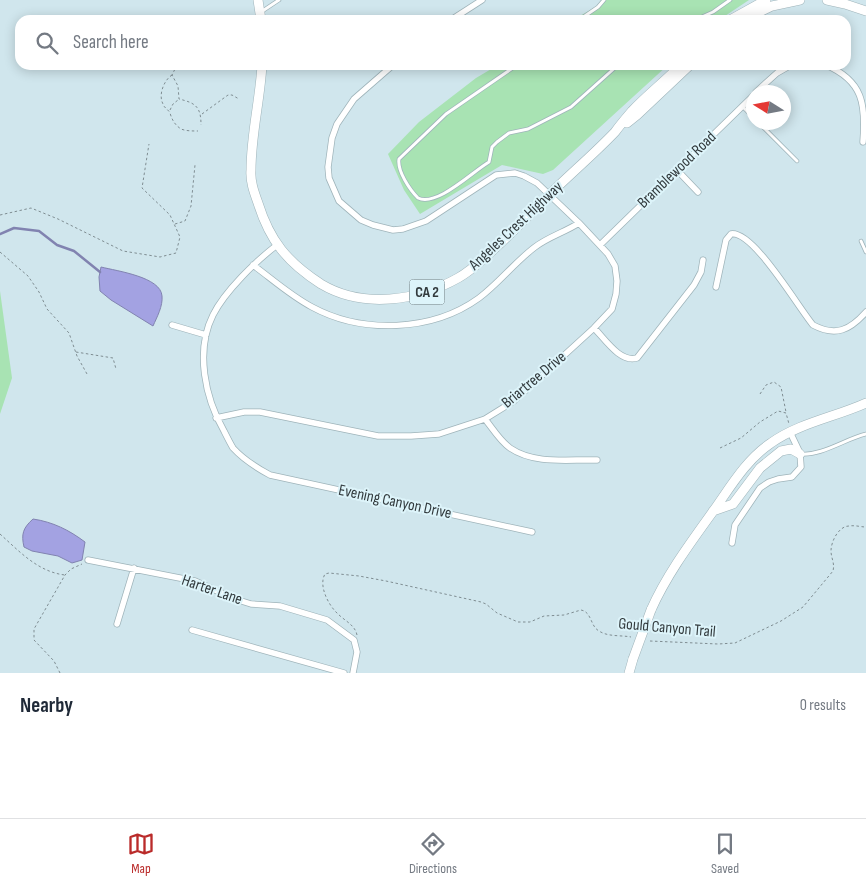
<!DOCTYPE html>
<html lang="en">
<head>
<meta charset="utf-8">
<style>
	body { margin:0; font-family:"Sofia Sans Condensed",sans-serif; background:#f6f6f7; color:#1f2937 }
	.compass { position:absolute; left:746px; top:85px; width:45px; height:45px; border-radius:50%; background:#fff; box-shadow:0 2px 12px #0003; rotate:281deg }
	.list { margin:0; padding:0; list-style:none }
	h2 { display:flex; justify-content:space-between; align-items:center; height:65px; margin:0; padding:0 20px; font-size:21px }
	h2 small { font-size:16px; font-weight:400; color:#747a83 }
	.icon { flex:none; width:28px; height:28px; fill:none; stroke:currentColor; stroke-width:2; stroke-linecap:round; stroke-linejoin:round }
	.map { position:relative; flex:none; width:866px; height:673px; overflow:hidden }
	.search { position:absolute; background:#fff; box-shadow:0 2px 12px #0003; left:15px; right:15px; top:15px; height:55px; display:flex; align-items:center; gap:12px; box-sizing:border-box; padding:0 18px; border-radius:15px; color:#747a83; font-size:19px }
	.sheet { height:145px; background:#fff }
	nav { display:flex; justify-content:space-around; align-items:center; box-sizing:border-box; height:70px; border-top:1px solid #e0e1e3; background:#fff; font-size:14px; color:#747a83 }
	nav a { display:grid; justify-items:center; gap:2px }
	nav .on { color:#ba2b2a }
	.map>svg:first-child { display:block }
</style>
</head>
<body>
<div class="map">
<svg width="866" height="673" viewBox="0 0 866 673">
	<rect width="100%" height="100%" fill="#d0e6ed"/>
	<path fill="#a8e3b3" d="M601,0H749L719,20H573L597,6Z
		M498,65H668L553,170L543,174L502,165L420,214L404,190L388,154L419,122L476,78Z
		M0,291L12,378L0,414Z"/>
	<path fill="#a3a2e2" stroke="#8183b0" d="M101,267C117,271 161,277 162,296C163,306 157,317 153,326L111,300L100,291L99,277Z
		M33,519C53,522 69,530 85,542L82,560L72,563L58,556L32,551L24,547C21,534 23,528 33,519Z"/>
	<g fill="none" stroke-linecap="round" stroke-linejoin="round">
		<path stroke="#8183b0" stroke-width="2.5" d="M0,234L14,228L39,231L57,245L74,251L100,272"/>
		<defs>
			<path id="lane" d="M261,12L279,0
				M579,20L598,7L604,0
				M695,20L713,12L730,0
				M517,65L446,114L399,159C397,171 410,190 418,198C437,207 472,172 489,162L492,147L497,142L509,133L528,129L571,107L618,65
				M742,106L754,118
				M758,122L797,161
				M861,241L866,252
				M800,454C822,456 845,439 866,434"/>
			<path id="street" d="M451,20L482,0
				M826,65C863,81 866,104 863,142
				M756,92L777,73L791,65
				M677,170L698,192
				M277,245C256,261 225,291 213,315C195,351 205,398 224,431C227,437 230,443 233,448C243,459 257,468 270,475L532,532
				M600,245L754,95
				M253,265C272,279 291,296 312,307C362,334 432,332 479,298C499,283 515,262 535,247C548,237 565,232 579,223
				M716,287L726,240L731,234C753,230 798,307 813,325C836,337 850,330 866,312
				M172,325L206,335
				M594,328C605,339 620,363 637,358L694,285L701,272L703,260
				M216,418L244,412H260L378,436H411L439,434L485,419L514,401L594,328L612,309L616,294L617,281L615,266L608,254L579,223L537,183L524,176L515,173L496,175L426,221L403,229L393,230L373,225L361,220L339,201L329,178L328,167L332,138L337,124L354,99L393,65
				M485,419C493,429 500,441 510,448C535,465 569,459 597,460
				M732,543L735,525L760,488L769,482L778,479L792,477L801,467L800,453L790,432
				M88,560L195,581L235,599L251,604L280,606L327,620L354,640L357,652L353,673
				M117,624L134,568
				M192,630L344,673"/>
			<path id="primary" d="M258,0L261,20
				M827,0L845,4L866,11
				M730,20L766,0
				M743,20L772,6L800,0
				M262,65C260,100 251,135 251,170C250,181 254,192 258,203C270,241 287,262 321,284C363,309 417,301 458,278C471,271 482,260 493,250C512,233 529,215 547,197C569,175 593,155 615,132C620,125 626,118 632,111C647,95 665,81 681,65
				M627,123L637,115L690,65
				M713,511L733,504L760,468L781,451L791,449L800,454
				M651,610C667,574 691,542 714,510C731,486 746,460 771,443C799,423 835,417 866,403
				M629,673L633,659"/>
		</defs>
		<use href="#lane" stroke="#9fb4ba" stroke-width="4.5"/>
		<use href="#street" stroke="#9fb4ba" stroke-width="7"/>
		<use href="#primary" stroke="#9fb4ba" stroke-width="10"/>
		<path stroke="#7f8d92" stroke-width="1" stroke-dasharray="2.5 2.5" stroke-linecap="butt" d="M177,65L172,75L178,86L179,99C196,103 201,107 201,125
			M172,75C164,80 158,95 163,104C164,108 168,109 170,113C172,120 175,125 181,129C186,131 192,131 198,131
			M170,110L173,104L178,100
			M202,114L228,95H232L239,99
			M0,215L31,208L58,219L123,251L160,257L176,253L180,237L170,215L142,188L149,144
			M175,224L185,221L191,206L195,165
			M0,252L28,276L39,292L47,309L69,333L77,356L87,374
			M76,352L113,358L116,369
			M760,394L766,385L774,382L781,387L786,412
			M720,448L741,438L760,422L778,411L786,413L789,424
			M0,534C19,551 38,572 65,575
			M357,635C355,625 345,621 338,614C329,606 318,586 325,574L329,573L359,576L386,581L481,602L486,604L497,613L518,622H530L544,616L564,615L581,610C592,612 590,626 599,631C608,637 621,635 631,637
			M650,641L718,644L735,643L781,621L803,607L833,571C835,563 831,558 831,551C831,541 839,526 849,526C855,525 861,527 866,527
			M60,673L54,661L34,640V629L65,575L71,569L82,564"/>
		<use href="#lane" stroke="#fff" stroke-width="3"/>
		<use href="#street" stroke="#fff" stroke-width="5.5"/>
		<use href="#primary" stroke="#fff" stroke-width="9"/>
		<defs>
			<path id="primary-bridge" d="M633,659L651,610"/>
		</defs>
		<use href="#primary-bridge" stroke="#9fb4ba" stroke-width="10" stroke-linecap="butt"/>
		<use href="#primary-bridge" stroke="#fff" stroke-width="9"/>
	</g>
	<g text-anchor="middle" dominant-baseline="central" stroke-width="4" stroke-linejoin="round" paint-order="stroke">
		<rect fill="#ddf4fa" stroke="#657276" stroke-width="1" x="409.5" y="279.5" width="35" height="25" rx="4"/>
		<g font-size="15" font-weight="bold" fill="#323a3d">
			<text x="427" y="292">CA 2</text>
		</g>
		<g font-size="16" fill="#323a3d" stroke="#ddf4fa">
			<text transform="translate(677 170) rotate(-44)">Bramblewood Road</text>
			<text transform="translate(516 226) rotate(-43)">Angeles Crest Highway</text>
			<text transform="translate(534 380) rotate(-40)">Briartree Drive</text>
			<text transform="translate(395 502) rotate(12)">Evening Canyon Drive</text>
			<text transform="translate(212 590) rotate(19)">Harter Lane</text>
			<text transform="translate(667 628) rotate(5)">Gould Canyon Trail</text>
		</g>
	</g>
</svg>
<svg class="compass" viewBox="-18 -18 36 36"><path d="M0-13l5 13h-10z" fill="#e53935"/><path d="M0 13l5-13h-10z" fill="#747a83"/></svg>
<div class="search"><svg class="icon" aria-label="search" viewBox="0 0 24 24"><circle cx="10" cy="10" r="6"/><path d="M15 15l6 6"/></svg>Search here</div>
</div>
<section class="sheet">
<h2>Nearby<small>0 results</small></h2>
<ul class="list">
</ul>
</section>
<nav>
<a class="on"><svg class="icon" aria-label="map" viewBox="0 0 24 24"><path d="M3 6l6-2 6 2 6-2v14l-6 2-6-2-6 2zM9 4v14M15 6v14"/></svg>Map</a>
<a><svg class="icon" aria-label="directions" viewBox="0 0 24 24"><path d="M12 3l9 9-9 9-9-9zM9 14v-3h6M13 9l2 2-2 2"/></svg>Directions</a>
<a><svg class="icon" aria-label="saved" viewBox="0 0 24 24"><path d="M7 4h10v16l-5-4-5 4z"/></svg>Saved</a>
</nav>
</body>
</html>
